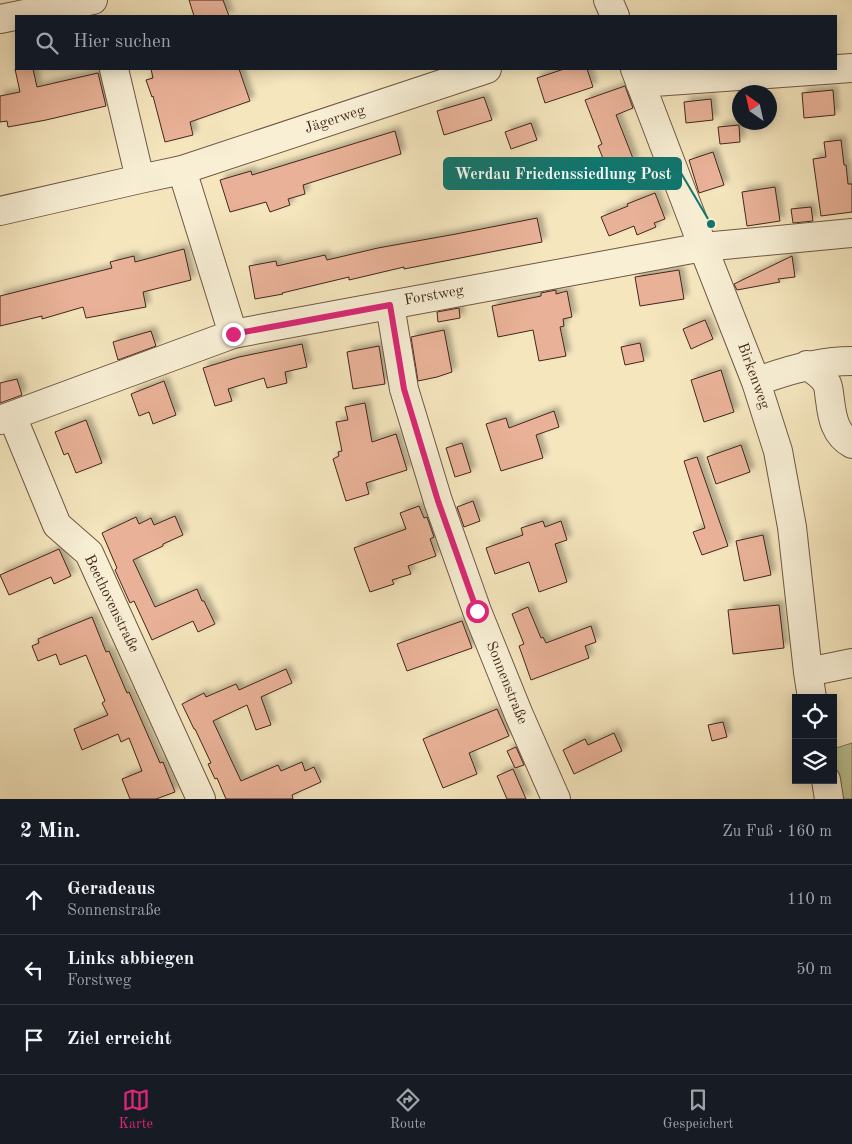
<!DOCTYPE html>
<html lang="de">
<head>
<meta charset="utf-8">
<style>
	body { margin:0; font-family:"Old Standard TT",serif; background:#20242c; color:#f1f3f6 }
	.controls { position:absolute; right:15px; bottom:15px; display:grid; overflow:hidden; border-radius:0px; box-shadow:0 2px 12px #0003 }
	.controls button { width:45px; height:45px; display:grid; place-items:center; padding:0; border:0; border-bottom:1px solid #363941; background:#171b24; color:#f1f3f6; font:25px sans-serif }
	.compass { position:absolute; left:732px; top:85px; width:45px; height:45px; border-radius:50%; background:#171b24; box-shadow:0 2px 12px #0003; rotate:326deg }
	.stop { position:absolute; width:15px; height:15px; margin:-11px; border:4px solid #db2777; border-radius:50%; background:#fff }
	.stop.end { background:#db2777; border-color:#fff; box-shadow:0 1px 5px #0008 }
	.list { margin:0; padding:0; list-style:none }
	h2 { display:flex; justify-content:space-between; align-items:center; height:65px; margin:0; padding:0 20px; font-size:21px }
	h2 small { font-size:16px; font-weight:400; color:#9ea1a6 }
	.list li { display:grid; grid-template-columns:32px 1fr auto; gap:15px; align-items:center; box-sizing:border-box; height:70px; padding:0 20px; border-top:1px solid #363941 }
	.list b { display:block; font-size:19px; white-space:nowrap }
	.list p { margin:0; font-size:16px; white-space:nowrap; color:#9ea1a6 }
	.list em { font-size:16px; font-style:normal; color:#9ea1a6 }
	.icon { flex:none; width:28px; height:28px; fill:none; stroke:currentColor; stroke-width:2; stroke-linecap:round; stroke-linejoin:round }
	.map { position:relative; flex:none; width:852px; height:799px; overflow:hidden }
	.search { position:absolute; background:#171b24; box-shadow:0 2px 12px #0003; left:15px; right:15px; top:15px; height:55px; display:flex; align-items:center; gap:12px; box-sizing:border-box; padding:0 18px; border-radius:0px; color:#9ea1a6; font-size:19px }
	.sheet { height:275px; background:#171b24 }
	nav { display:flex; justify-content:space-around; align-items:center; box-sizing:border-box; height:70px; border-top:1px solid #363941; background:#171b24; font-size:14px; color:#9ea1a6 }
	nav a { display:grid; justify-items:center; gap:2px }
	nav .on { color:#db2777 }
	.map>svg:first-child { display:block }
</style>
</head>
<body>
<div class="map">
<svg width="852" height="799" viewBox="0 0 852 799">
	<defs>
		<filter id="shadow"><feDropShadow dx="4.5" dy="-4.5" stdDeviation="2.5" flood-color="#0004"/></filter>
	</defs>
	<rect width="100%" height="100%" fill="#f5e6be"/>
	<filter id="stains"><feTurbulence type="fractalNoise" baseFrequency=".004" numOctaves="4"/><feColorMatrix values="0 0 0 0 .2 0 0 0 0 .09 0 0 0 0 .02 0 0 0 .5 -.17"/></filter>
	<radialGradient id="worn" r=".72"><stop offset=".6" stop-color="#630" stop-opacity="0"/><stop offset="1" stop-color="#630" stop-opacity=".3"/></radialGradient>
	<path fill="#bbc592" stroke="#7e7656" d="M852,743V799H841L833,749Z"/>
	<path fill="#e9b298" stroke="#42271b" filter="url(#shadow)" d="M189,0H223L229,16H194Z
		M15,69H33L37,87L98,73L106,106L46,120L8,127L7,121L0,122V96L20,92Z
		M151,69H239L250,101L190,122L193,135L165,142L153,96L152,97L146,80L153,78Z
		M564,69H587L593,87L545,103L537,78Z
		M625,86L633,108L616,115L634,161L608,171L598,146L602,144L585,100Z
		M833,90L835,115L804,118L802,93Z
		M484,97L492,120L444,135L437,111Z
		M711,99L713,120L686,123L684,102Z
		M531,123L537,140L511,149L505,132Z
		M739,125L740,142L720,144L718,127Z
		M395,131L401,154L303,185L305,194L288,199L290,205L270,212L266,202L230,212L220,180L251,171L252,175Z
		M841,140L844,165H846L848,184H852V212L821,216L813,159L826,157L824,142Z
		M713,152L724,185L699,193L689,160Z
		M775,187L780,221L747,226L742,192Z
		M655,193L665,219L654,223L656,227L637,235L634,226L609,236L601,217L628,206L627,204Z
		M811,207L813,221L793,223L791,209Z
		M537,218L542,242L404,269V267L349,280V277L282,293L283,294L255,299L249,266L276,261L277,266L325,255L327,260L378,248L456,234Z
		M184,249L191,280L143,292L146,307L86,318L83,307L42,319V316L0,326V296L112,268L110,262L134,256L135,262Z
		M792,256L795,277L778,279L780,282L737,290L734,284Z
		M679,270L684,299L640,306L635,277Z
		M556,290V294L567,291L572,317L563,319L564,326L560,327L566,356L539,361L533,330L498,337L492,306L541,296V293Z
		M459,308L460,318L438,322L437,312Z
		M705,320L713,339L691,349L683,329Z
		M444,330L452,372L437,377L418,381L411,337Z
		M151,331L156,346L118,360L113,342Z
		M640,343L644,361L625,365L621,347Z
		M302,344L307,367L285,372L287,383L267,388L264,378L228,389L232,401L215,406L203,368L239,357Z
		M379,346L385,384L353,389L347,352Z
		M721,370L734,412L704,422L691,380Z
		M17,379L22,395L0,403V383Z
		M164,381L176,415L153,424L149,412L139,416L131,394Z
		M365,403L372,442L396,434L407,470L366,483L369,494L346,501L333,459L339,456L338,452L342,451L336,422L348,420L345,407Z
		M554,411L559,427L536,435L543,458L501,471L486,424L506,418L509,428Z
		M86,420L102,463L76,473L68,453L64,455L55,432Z
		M462,443L471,472L455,477L446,448Z
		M741,445L750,472L716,484L707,457Z
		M697,457L728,546L702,555L693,532L705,528L684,461Z
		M473,501L480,521L464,527L457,507Z
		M419,506L424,518L427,517L434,537L430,539L436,556L408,566L411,574L392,580L394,584L370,592L354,548L406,529L400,513Z
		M175,516L183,535L163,544V546L133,560L155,607L197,589L202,601H204L215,624L198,632L193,621L152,640L134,601L130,603L115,570L117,568L102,533L136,517L139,524L151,518L154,525Z
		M543,521L545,527L561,521L567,540L555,544L567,582L539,592L529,562L495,574L486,548L523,535L521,528Z
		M763,535L771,575L744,581L736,541Z
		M59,549L71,576L54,584L51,577L9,595L0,575Z
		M779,605L784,648L733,654L728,610Z
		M528,607L541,638L543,637L546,643L591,626L596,642L585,646L589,658L531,680L519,646L524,644L512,614Z
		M92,617L106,652L109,651L127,693L129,692L160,763L163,762L175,792L156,799H130L122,779L142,771L129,738L121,742L118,734L82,750L74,729L108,715L102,703L105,701L86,655L60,665L56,654L38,661L32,646L39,643L38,639Z
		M462,621L472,648L407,671L397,644Z
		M286,669L292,683L261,697L271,725L256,730L247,705L213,721L241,781L278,765L281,771L302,762L305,771L314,767L321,782L292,795L293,799H226L217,778L215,779L208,764L211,763L195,729H194L182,704L204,693L206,697L236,684L239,690Z
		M497,709L509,736L469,753L477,774L443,788L423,739Z
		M723,722L727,737L712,741L708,725Z
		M614,733L622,751L574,774L563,750L585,739L588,745Z
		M516,747L524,765L515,768L507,751Z
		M513,769L526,799H507L497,776Z"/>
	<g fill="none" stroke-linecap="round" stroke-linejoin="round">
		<defs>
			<path id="minor" d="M608,0L615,16
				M0,19L93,0
				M114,69L140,179
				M635,69L703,247L756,382L778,451L792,527L808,672L812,698
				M640,83L852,68
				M182,170L233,334
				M0,211L140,179L182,170L487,69
				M390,305L404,389L438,501L477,611L519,715L556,799
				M807,365C814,371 823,375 827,384C829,388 829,395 830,400C832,417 835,435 852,444
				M756,382C787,370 819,361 852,361
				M12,416L57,525L89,553L201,799
				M0,420L233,334L703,247L852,233
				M808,672L852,663
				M826,780L829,799"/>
		</defs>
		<use href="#minor" stroke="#6f5744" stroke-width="30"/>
		<use href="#minor" stroke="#f8efd5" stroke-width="28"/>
	</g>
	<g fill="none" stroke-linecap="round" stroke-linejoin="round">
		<path stroke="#db2777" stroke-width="6" d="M233,334L390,305L404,389L438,501L477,611"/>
	</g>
	<g text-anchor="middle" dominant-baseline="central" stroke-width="5" stroke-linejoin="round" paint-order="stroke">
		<g font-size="15" fill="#42271b" stroke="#f8efd5">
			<text transform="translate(335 120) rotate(-18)">Jägerweg</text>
			<text transform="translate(434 296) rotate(-10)">Forstweg</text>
			<text transform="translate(753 376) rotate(70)">Birkenweg</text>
			<text transform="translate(111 604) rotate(64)">Beethovenstraße</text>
			<text transform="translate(506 683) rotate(68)">Sonnenstraße</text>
		</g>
	</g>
	<path fill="none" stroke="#0f766e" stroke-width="2" d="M711 224L681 173"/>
	<circle fill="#0f766e" stroke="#f8efd5" stroke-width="2" cx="711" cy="224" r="5"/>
	<rect fill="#0f766e" stroke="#0f766e" stroke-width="2" x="444" y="158" width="237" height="31" rx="5"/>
	<g font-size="16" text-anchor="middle" font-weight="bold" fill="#fff">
		<text x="563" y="179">Werdau Friedenssiedlung Post</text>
	</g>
	<rect width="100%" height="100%" filter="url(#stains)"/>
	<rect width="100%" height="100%" fill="url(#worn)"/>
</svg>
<div class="controls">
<button><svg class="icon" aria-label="locate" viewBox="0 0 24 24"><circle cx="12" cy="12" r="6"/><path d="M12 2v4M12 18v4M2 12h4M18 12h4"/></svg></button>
<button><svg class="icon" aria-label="layers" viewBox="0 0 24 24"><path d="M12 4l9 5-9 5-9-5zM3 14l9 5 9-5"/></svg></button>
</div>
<svg class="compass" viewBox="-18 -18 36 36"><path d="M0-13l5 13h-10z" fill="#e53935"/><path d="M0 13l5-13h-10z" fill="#9ea1a6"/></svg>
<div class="stop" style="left:477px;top:611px"></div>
<div class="stop end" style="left:233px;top:334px"></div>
<div class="search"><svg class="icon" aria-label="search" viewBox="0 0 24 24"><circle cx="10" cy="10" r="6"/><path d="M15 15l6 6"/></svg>Hier suchen</div>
</div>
<section class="sheet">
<h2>2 Min.<small>Zu Fuß · 160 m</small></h2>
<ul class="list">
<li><svg class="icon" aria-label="ahead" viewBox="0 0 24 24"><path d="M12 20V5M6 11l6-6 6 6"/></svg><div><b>Geradeaus</b><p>Sonnenstraße</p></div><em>110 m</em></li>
<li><svg class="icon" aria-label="left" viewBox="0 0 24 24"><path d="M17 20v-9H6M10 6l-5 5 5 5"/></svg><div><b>Links abbiegen</b><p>Forstweg</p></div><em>50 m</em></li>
<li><svg class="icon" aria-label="arrive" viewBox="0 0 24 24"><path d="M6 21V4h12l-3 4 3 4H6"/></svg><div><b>Ziel erreicht</b></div></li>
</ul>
</section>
<nav>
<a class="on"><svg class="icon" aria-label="map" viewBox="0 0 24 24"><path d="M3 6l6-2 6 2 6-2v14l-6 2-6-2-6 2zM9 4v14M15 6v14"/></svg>Karte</a>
<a><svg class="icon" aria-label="directions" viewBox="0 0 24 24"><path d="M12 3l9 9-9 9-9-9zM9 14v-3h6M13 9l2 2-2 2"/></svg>Route</a>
<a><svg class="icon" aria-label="saved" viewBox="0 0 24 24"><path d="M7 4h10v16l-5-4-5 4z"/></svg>Gespeichert</a>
</nav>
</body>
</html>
